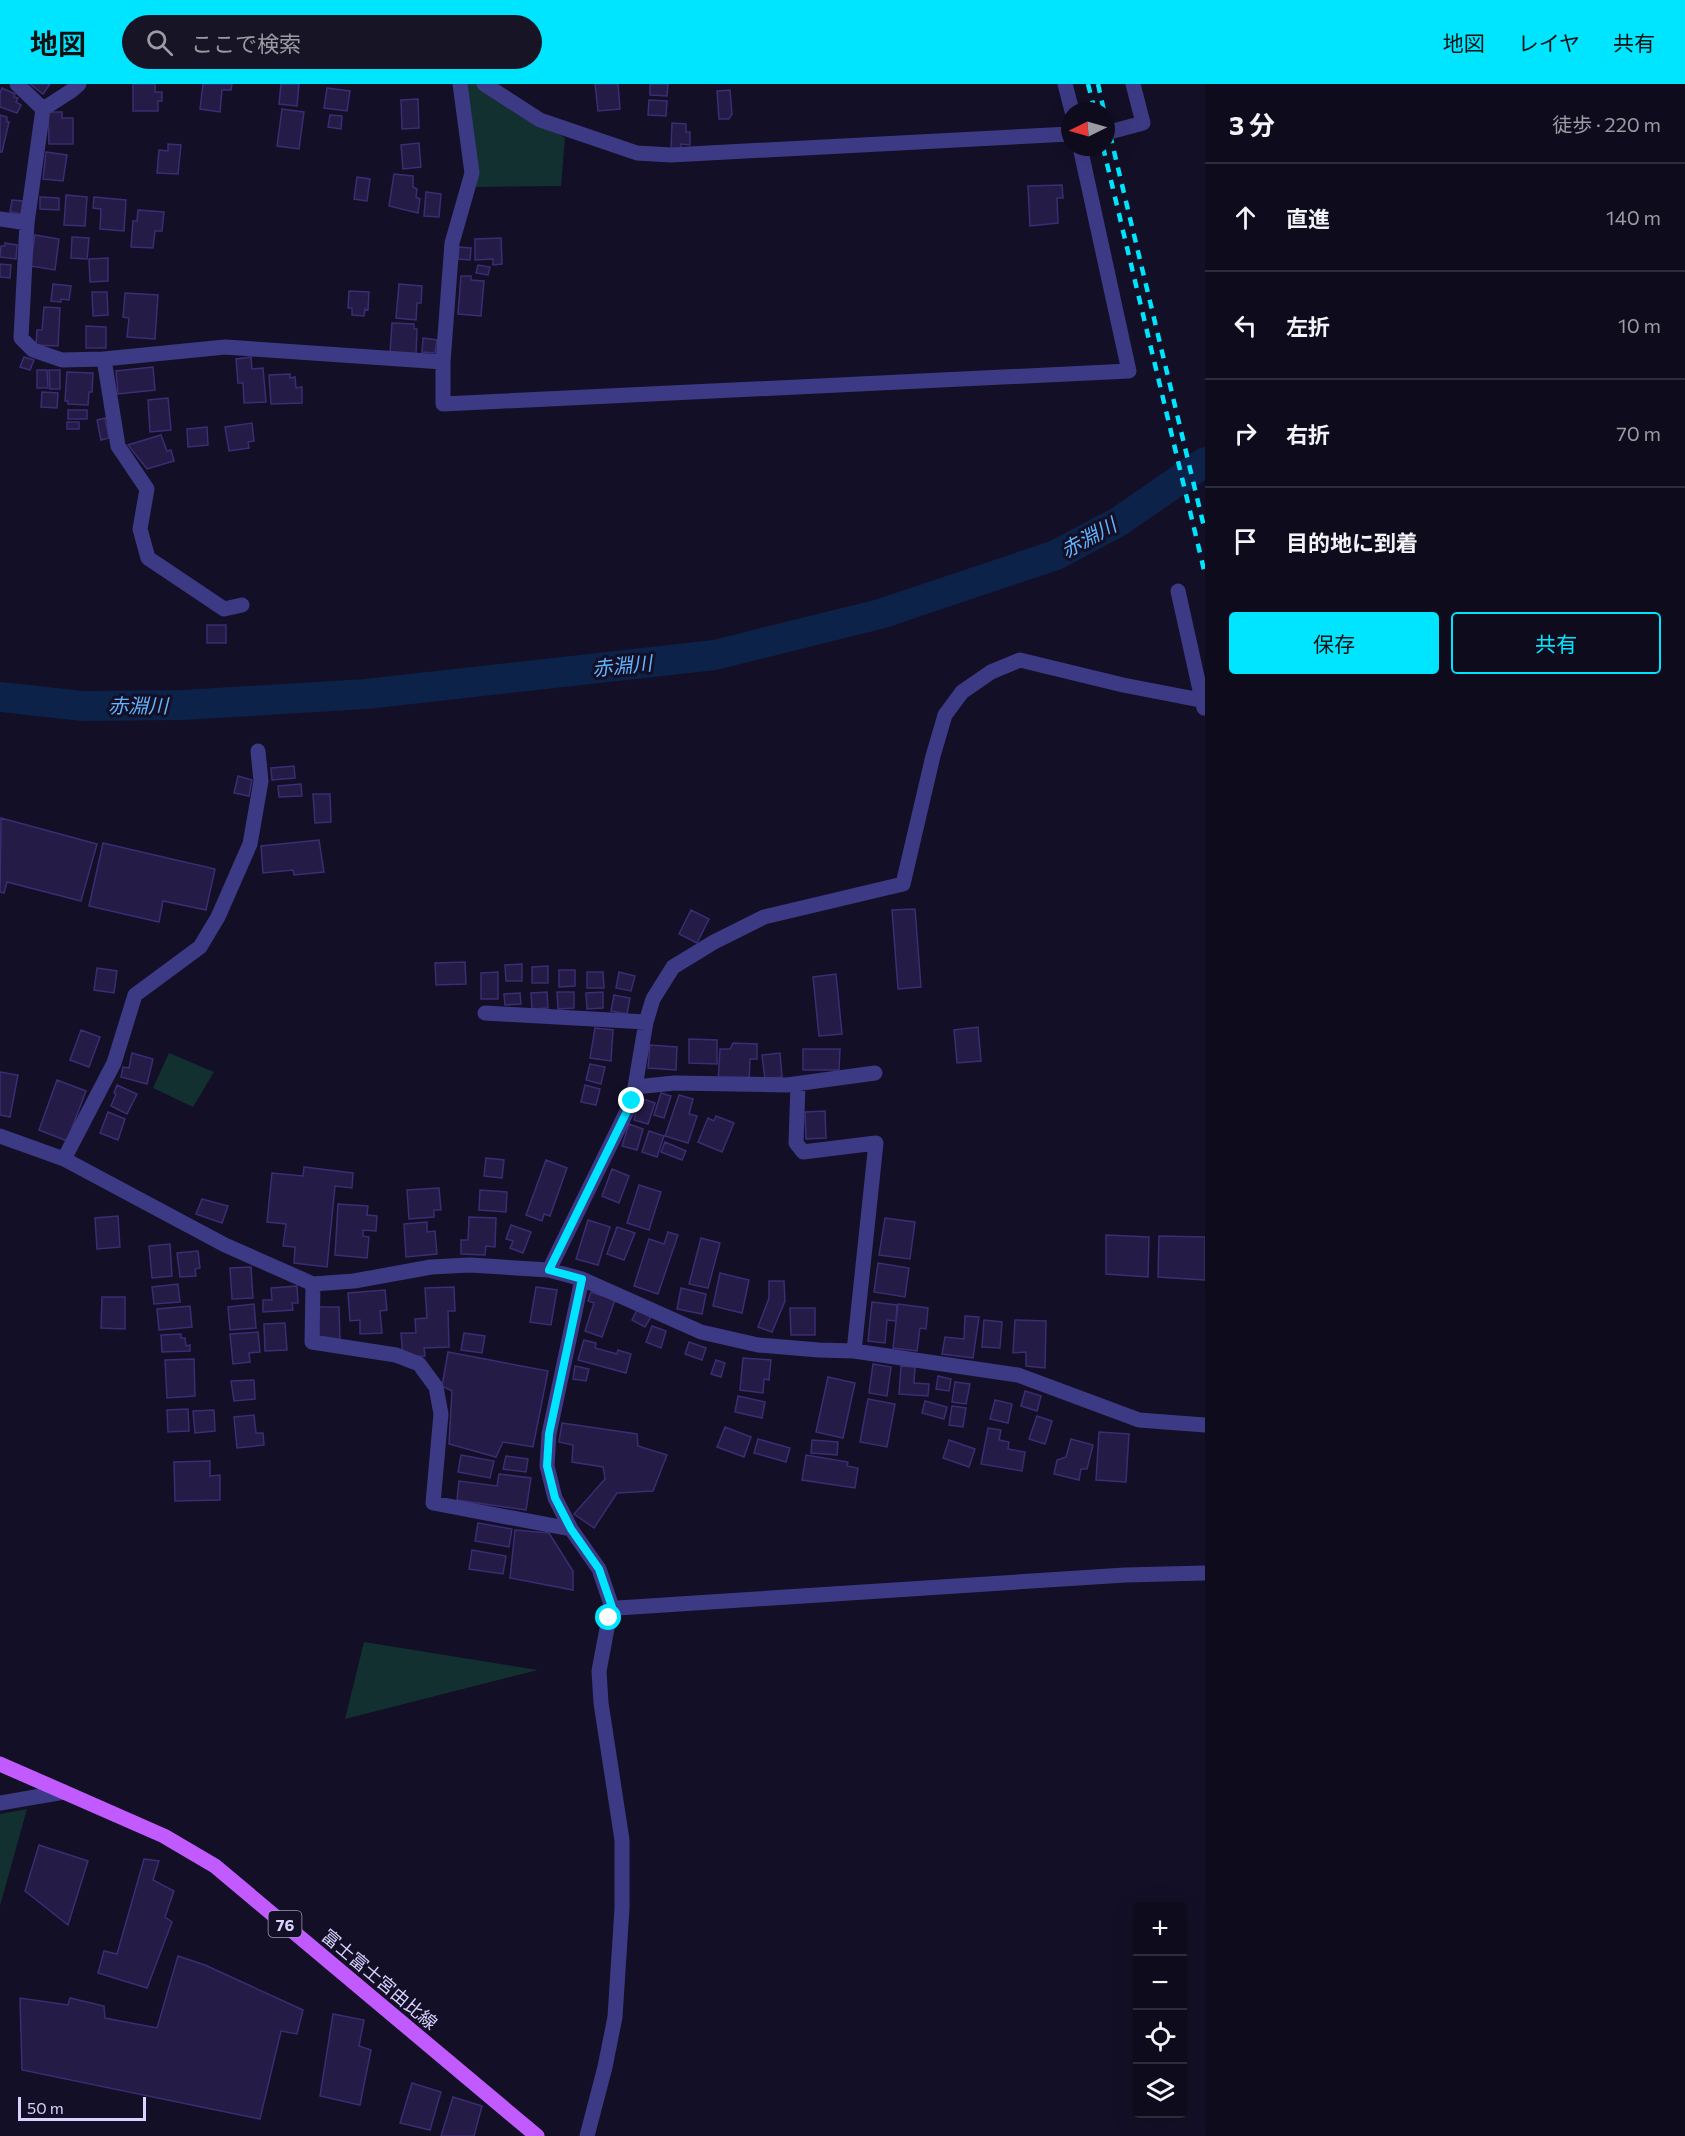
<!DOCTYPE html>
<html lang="ja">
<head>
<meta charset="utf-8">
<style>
	body { margin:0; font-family:Commissioner,"Noto Sans JP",sans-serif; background:#171425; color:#f1f3f6 }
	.controls { position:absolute; right:18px; bottom:18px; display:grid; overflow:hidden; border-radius:6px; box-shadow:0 6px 24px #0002 }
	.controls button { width:54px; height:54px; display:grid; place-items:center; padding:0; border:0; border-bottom:2px solid #2e2b3b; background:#0e0b1c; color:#f1f3f6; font:30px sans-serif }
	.compass { position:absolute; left:1061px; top:18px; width:54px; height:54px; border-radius:50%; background:#0e0b1c; box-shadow:0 6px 24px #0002; rotate:265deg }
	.scale { position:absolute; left:18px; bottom:15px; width:128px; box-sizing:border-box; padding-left:6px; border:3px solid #d9d4ff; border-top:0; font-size:16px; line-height:21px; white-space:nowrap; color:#d9d4ff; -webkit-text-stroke:4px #130f26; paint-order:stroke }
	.stop { position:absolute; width:18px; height:18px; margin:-14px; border:4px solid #00e5ff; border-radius:50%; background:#fff }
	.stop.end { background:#00e5ff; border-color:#fff; box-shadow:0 2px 6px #0008 }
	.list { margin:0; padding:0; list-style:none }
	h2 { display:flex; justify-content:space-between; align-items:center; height:78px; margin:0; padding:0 24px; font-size:26px }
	h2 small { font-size:20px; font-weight:400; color:#9b9ba3 }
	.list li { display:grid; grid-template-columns:39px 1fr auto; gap:18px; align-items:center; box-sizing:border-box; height:108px; padding:0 24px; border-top:2px solid #2e2b3b }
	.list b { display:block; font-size:22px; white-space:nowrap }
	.list em { font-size:20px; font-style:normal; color:#9b9ba3 }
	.actions { display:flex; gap:12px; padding:18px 24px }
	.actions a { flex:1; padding:14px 0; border:2px solid #00e5ff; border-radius:6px; text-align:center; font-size:21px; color:#00e5ff }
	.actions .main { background:#00e5ff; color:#111 }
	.icon { flex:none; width:33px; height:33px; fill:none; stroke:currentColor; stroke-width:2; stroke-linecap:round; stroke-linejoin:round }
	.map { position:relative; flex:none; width:1205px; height:2052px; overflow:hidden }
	header { display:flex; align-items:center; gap:36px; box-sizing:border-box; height:84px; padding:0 30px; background:#00e5ff; color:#111 }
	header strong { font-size:28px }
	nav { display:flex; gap:33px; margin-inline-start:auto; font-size:21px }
	.search { width:420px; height:54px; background:#171425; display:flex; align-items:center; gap:15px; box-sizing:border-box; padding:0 21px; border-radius:33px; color:#9b9ba3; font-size:22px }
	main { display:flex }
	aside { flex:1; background:#0e0b1c }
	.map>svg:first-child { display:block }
</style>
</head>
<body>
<header>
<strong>地図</strong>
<div class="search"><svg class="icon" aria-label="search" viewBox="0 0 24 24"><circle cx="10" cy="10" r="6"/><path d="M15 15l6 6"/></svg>ここで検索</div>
<nav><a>地図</a><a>レイヤ</a><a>共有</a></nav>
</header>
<main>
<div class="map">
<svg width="1205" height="2052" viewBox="0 0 1205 2052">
	<rect width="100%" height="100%" fill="#130f26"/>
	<path fill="#12302f" d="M460,0H484L565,54L561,102L476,103Z
		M169,969L214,988L193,1023L153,1004Z
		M364,1558L538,1586L345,1635Z
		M27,1725L0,1822V1730Z"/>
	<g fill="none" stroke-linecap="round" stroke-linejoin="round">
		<path stroke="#0c2248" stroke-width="30" d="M0,613L83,622L183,621L366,610L715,571L880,530L1056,471L1118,438L1205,378"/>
	</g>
	<path fill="#241b47" stroke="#3b2d73" stroke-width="1.5" d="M30,0H50L43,10Z
		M133,0H155V8H162V17H158V27H133Z
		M203,0H232L231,6H222L220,28L200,25Z
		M281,0H299L297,22L279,20Z
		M595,0H618L620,25L598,27Z
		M650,0H668L667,12L650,11Z
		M2,4L15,10L14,13L18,14L16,18L21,21L17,29L0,23V9Z
		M327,4L350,7L347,27L324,24Z
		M730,6L732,30L729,35H719L717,7Z
		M418,15L419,44L402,45L401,16Z
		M649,16L667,17L666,32L648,31Z
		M282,25L304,28L299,65L277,62Z
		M48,28H62V34H73V60H49Z
		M0,31L7,33V38H9L2,68H0Z
		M330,31L342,32L341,45L328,43Z
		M672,39L686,40V48H690V61L681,60V65H671Z
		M419,59L421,83L403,85L401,61Z
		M168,60L181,61L178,90L157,89L159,66L168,67Z
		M46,68L67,71L63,97L43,95Z
		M394,90L413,92V103L417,105L416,113L420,115L418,129L389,122Z
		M357,93L370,95L367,117L354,115Z
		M1062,101L1063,114H1057L1058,139L1030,142L1028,102Z
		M426,108L441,110L439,133L424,132Z
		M66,111L87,113L85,142L64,141Z
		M40,113L59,114V126L40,125Z
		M94,113L126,116L124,147L100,145L101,125L93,124Z
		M12,116L23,117L21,130L10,128Z
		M138,126L164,128L162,147H155L153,164L131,163L133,137H137Z
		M35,151L59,155L55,186L30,182Z
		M72,153L89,154L87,175L71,174Z
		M501,154L502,180L493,181V175L475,176V155Z
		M5,159L17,161L16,175L0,173L1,162H5Z
		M459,163L471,164L470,176L458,175Z
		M108,174V197L90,198L89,175Z
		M0,180L11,181L10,194L0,193Z
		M478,181L490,183L488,191L476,189Z
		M461,192H471V196L484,197L481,232L458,230Z
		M53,200L71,202L69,216L61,215V218L51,217Z
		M399,200L422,202L421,219H417L416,236L396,234Z
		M349,207L369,208L368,226L365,225L364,232L352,231V224H348Z
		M92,208H107L108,231L93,232Z
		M125,209L158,211L155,255L127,253L129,234L123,233Z
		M44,223L60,224L58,262L36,261L37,246H42Z
		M392,239L414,240V245H417L416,270L390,269Z
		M86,242L106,243V264H86Z
		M423,254L437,256L435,269L422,268Z
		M24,273L34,276L30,286L20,283Z
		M251,273L252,285L263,284L266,318L244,319L243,299H238L236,275Z
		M153,283L155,306L118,310L116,287Z
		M37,286H47L48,304H37Z
		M49,286H60V305H50Z
		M67,288L93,289L92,308H89L88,321L68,320V317H65Z
		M290,290V294L295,293L296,304L302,303V319L271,320L269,291Z
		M42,308L58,309L57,324L41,323Z
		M168,314L171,346L150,348L148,316Z
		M68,326H87V335H68Z
		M105,334L109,354L101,356L97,336Z
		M67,338H79V345H67Z
		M252,339L254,357L248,358L249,364L229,367L225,343Z
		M207,343L208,361L188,363L187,345Z
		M161,351L167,367L171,366L174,377L147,385L128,361Z
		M207,541H226V559H207Z
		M294,682L295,694L272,696L271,684Z
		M238,692L252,696L249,712L234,709Z
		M301,700L302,712L279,713L278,702Z
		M313,710H330L331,738L315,739Z
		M1,734L97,760L81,817L7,798L4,809L0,808Z
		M319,756L324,788L294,791L293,786L263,789L261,762Z
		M103,759L215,785L206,826L163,817L159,838L89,822Z
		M915,825L921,903L898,905L892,826Z
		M691,826L709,835L697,859L679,850Z
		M465,878L466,900L436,901L435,879Z
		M522,880V897H506L505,881Z
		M548,882V899H532V883Z
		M97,884L117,887L114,909L94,906Z
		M559,886H575V902L559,903Z
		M498,888V915H481V889Z
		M587,888H603L604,904H587Z
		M619,888L635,892L631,907L616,904Z
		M836,890L842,950L819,952L813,893Z
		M547,908L548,924L532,925L531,909Z
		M557,908H574V924L558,925Z
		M603,908V924L587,925L586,909Z
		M520,909L521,920L505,921L504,910Z
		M614,911L630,914L627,930L611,927Z
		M978,943L981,977L957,979L954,946Z
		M595,944L613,946L611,977L590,974Z
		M81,946L100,953L89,983L70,976Z
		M689,955L717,956V980L689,979Z
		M733,959L757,960V975H750L749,999L718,998L720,965H730Z
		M650,961L677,963L676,986L648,984Z
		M803,965H840L839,986H803Z
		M132,969L153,975L147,1000L121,993L123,983L129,984Z
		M780,969L782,993L765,995L762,971Z
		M590,980L605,983L601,1000L586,996Z
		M0,988L18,991L10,1033L0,1031Z
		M57,996L86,1007L67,1057L39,1046Z
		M117,1001L137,1010L127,1030L111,1022L116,1010L114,1009Z
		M585,1001L600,1005L596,1021L581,1018Z
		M661,1009L671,1012L664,1034L654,1031Z
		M679,1011L693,1015L689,1030L697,1032L688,1059L665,1052Z
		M640,1014L655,1019L648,1040L634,1036Z
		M825,1027L826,1054L806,1055L805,1028Z
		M108,1028L125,1035L118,1056L100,1049Z
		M716,1032L734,1039L722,1068L698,1058L708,1034L714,1037Z
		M629,1040L643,1045L637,1066L622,1062Z
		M649,1047L664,1052L657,1073L642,1068Z
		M665,1058L686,1067L682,1076L661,1068Z
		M486,1074L504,1076L502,1094L484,1092Z
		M546,1076L567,1084L550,1132L544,1130L542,1137L526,1131Z
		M304,1083L353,1089L352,1104L335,1102L327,1183L294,1179L295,1163L283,1162L286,1140L267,1138L272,1089L303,1092Z
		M612,1085L629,1092L619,1119L602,1112Z
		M639,1101L661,1108L649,1146L627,1139Z
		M439,1104L441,1126H434V1133L409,1135L407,1106Z
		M480,1106L507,1108L506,1128L479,1126Z
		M202,1115L228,1122L222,1139L196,1130Z
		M338,1120L368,1122L367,1131L377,1132L376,1147L363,1146V1152L369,1153L367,1174L335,1171Z
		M118,1132L120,1163L97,1165L95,1134Z
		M469,1133L496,1134L495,1163L486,1162L485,1171L461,1170V1156H468Z
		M885,1134L915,1138L910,1175L879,1171Z
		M588,1136L610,1143L598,1181L576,1175Z
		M427,1138V1148L435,1147L437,1170L406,1173L404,1140Z
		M511,1141L531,1148L523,1169L510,1164L513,1157L506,1155Z
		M617,1143L635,1149L624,1176L607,1170Z
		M668,1148L678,1151L658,1210L634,1202L649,1155L664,1160Z
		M1106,1151L1149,1153L1148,1193L1106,1190Z
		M1159,1152L1205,1153V1196L1158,1193Z
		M701,1154L720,1159L708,1204L689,1200Z
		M170,1160L172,1192L152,1194L149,1162Z
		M198,1167L200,1184L195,1185L196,1192L180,1193L177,1169Z
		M878,1179L909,1184L905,1213L874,1208Z
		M251,1183L253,1214L232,1215L230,1184Z
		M720,1189L749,1196L742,1229L713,1222Z
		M769,1197H784L785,1217L772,1248L758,1243L769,1214Z
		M178,1200L180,1218L154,1220L152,1203Z
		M297,1202L298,1219H292L293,1226L263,1228V1216H272L271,1204Z
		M454,1203L455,1227H448L449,1263L424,1264L425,1272L403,1273L401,1249H416L415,1235L427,1234L425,1204Z
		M536,1203L557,1206L551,1241L530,1238Z
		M681,1204L706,1210L702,1230L677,1225Z
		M385,1206L387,1226L380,1227L382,1249L360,1250V1236L350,1237L348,1209Z
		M591,1208L615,1216L602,1253L585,1247L594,1219L588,1217Z
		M102,1213H125V1245L101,1244Z
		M872,1218L897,1221L896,1237L887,1236L885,1259L868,1257Z
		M254,1220L256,1244L230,1246L228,1223Z
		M898,1220L928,1224L926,1245L920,1244L917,1267L893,1264Z
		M190,1222L192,1243L159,1246L157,1225Z
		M318,1223H339L340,1256H319Z
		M638,1224L652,1231L645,1243L632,1236Z
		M790,1224H815V1251H791Z
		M965,1232L979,1233L973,1274L942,1270L945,1253L964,1255Z
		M984,1236L1002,1238L1000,1264L982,1263Z
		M1015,1236L1046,1237L1045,1284L1026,1282V1268L1013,1269Z
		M285,1239L287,1266L265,1267L264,1240Z
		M652,1242L666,1247L661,1264L646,1258Z
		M258,1248L260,1268L249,1269L250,1278L233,1280L230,1250Z
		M464,1249L485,1252L482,1269L461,1266Z
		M181,1250V1254H185L186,1262L190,1261V1267L162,1268L161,1251Z
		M584,1256L596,1259L595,1264L617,1270L618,1266L631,1270L626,1289L578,1276Z
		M689,1258L706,1264L702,1276L685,1270Z
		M448,1268L548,1287L533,1363L503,1358L496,1373L449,1360L452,1307L442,1302Z
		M743,1274L771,1276L769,1296L764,1295L763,1309L740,1306Z
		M194,1275L195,1312L167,1314L165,1276Z
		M716,1276L725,1279L721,1293L711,1290Z
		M873,1280L891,1283L887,1312L869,1309Z
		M575,1282L589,1285L586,1297L573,1295Z
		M901,1282L915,1283L914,1299L929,1300L928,1312L899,1310Z
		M938,1292L951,1295L949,1307L936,1305Z
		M828,1293L855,1299L843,1354L816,1348Z
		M254,1296L255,1315L234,1317L231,1297Z
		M955,1298L970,1300L966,1320L952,1318Z
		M1025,1307L1041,1312L1037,1327L1021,1322Z
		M738,1312L765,1318L762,1334L735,1328Z
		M868,1315L895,1320L887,1363L860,1358Z
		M995,1316L1012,1320L1008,1339L990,1335Z
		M925,1317L947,1323L944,1335L922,1329Z
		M952,1322L966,1324L963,1343L949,1341Z
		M188,1325L189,1347L168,1348L167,1326Z
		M214,1326L215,1347L195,1349L193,1327Z
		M254,1331L256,1349H263L264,1361L237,1364L234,1333Z
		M1037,1332L1052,1337L1045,1360L1029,1355Z
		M562,1339L637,1350L638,1362L667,1371L653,1407L617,1409L594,1444L574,1430L605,1395L603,1383L572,1378L573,1361L559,1358Z
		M725,1343L751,1353L744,1373L717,1363Z
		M988,1344L1001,1346L999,1356L1009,1358L1008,1365L1025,1368L1022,1387L981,1380Z
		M1099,1348L1129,1350L1126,1398L1096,1396Z
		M758,1355L790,1364L786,1378L754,1369Z
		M1071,1355L1093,1361L1087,1385H1081L1079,1396L1054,1390L1057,1376L1066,1373Z
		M812,1356L838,1358L837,1371L811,1369Z
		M949,1356L975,1365L969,1383L943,1374Z
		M461,1371L494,1377L490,1394L458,1388Z
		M806,1371L848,1378L847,1382L858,1384L855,1404L802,1396Z
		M506,1372L528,1375L526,1388L503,1385Z
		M210,1377V1392L220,1391V1416L175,1417L174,1378Z
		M499,1390L531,1394L526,1426L457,1416L459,1397L497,1402Z
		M478,1439L512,1445L509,1463L475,1457Z
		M515,1446L549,1449L573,1487V1506L510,1494Z
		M472,1466L506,1472L503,1490L469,1485Z
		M39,1761L88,1777L68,1841L25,1807Z
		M144,1775L159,1777L153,1796L174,1807L165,1833L172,1838L147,1904L98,1889L104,1867L117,1870Z
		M178,1872L205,1881L303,1926L297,1950L281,1947L260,2035L22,1986L20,1914L68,1921L70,1914L104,1922L105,1934L157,1944Z
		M333,1930L364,1936L359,1962L371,1966L360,2021L320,2012Z
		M412,1999L441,2008L430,2046L400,2039Z
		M453,2013L482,2022L474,2052H441Z"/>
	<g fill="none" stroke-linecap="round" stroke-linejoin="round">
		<path stroke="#3d3a85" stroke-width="15" d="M17,0L43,25
			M79,0L71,7L43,25L27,139L21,254L33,266L62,276L104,275L225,263L443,278
			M460,0L472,89L452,159L443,278V320L1129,287L1080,63
			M484,0L540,36L637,69L671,71L1070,50
			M1065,0L1072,27
			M1106,49L1143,39L1133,0
			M0,135L27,139
			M104,275L118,362L147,405L140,445L148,474L224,525L242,521
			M1178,507L1204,624
			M485,929L646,938
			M798,1000L796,1059L803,1068L876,1059L854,1267
			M635,1003L646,938L653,915L673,883L714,858L764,833L903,800L933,672L945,631L962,608L991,588L1020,576L1123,601L1205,617
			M0,1052L64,1075L225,1161L313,1200L354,1197L431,1183L470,1181L549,1186L582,1195L701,1248L758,1261L819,1266L854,1267L1018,1291L1139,1336L1205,1341
			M64,1075L114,979L135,911L200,863L218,833L250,760L261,697L258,667
			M549,1186L632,1017L635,1003L675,999L787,1001L875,989
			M582,1195L549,1350L547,1382L555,1414L571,1445L599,1485L614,1529
			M313,1200L312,1258L396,1271L419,1280L436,1303L441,1330L433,1419L571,1445
			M0,1719L64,1708
			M587,2052L605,1983L615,1933L622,1824V1756L601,1619L599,1587L609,1534L618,1524L1125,1491L1205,1489"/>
		<path stroke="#c25bff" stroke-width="15" d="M0,1680L164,1752L215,1782L537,2052"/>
		<path stroke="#00e5ff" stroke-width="4.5" stroke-dasharray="9 8" stroke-linecap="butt" d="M1088,0L1095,27
			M1098,0L1104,27
			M1106,34L1205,447
			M1103,63L1205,490"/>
	</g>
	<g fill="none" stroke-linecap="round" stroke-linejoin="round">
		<path stroke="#00e5ff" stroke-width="8" d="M609,1534L614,1529L599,1485L571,1445L555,1414L547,1382L549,1350L582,1195L549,1186L632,1017"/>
	</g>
	<g text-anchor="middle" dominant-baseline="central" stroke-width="6" stroke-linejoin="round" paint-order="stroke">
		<rect fill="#130f26" stroke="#9e99be" stroke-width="1.5" x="268.5" y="1827" width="33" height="26" rx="4.5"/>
		<g font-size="16" font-weight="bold" fill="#d9d4ff">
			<text x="285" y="1840">76</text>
		</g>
		<g font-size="18" fill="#d9d4ff" stroke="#130f26">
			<text transform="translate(380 1895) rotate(40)">富士富士宮由比線</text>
		</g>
		<g font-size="20" font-style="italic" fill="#62b6ff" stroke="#130f26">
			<text transform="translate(1088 453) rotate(-29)">赤淵川</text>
			<text transform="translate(622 581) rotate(-6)">赤淵川</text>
			<text x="138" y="621">赤淵川</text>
		</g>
	</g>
</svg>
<div class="controls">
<button>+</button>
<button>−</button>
<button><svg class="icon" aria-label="locate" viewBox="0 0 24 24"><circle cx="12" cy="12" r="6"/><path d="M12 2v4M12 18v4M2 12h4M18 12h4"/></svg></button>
<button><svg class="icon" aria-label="layers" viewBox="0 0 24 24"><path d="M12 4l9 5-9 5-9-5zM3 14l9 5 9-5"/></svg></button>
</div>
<svg class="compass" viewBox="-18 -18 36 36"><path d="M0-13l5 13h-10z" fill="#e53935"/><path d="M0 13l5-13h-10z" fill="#9b9ba3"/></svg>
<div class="scale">50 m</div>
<div class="stop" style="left:609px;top:1534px"></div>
<div class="stop end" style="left:632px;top:1017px"></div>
</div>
<aside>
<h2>3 分<small>徒歩 · 220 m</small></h2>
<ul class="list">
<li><svg class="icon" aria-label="ahead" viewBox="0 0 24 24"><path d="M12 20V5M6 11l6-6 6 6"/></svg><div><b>直進</b></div><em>140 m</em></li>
<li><svg class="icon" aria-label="left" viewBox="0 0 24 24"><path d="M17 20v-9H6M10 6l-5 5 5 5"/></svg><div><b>左折</b></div><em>10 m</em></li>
<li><svg class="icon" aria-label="right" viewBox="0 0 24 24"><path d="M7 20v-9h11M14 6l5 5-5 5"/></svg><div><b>右折</b></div><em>70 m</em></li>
<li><svg class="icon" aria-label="arrive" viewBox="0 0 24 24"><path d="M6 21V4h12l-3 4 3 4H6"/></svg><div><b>目的地に到着</b></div></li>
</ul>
<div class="actions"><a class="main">保存</a><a>共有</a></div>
</aside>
</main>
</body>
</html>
